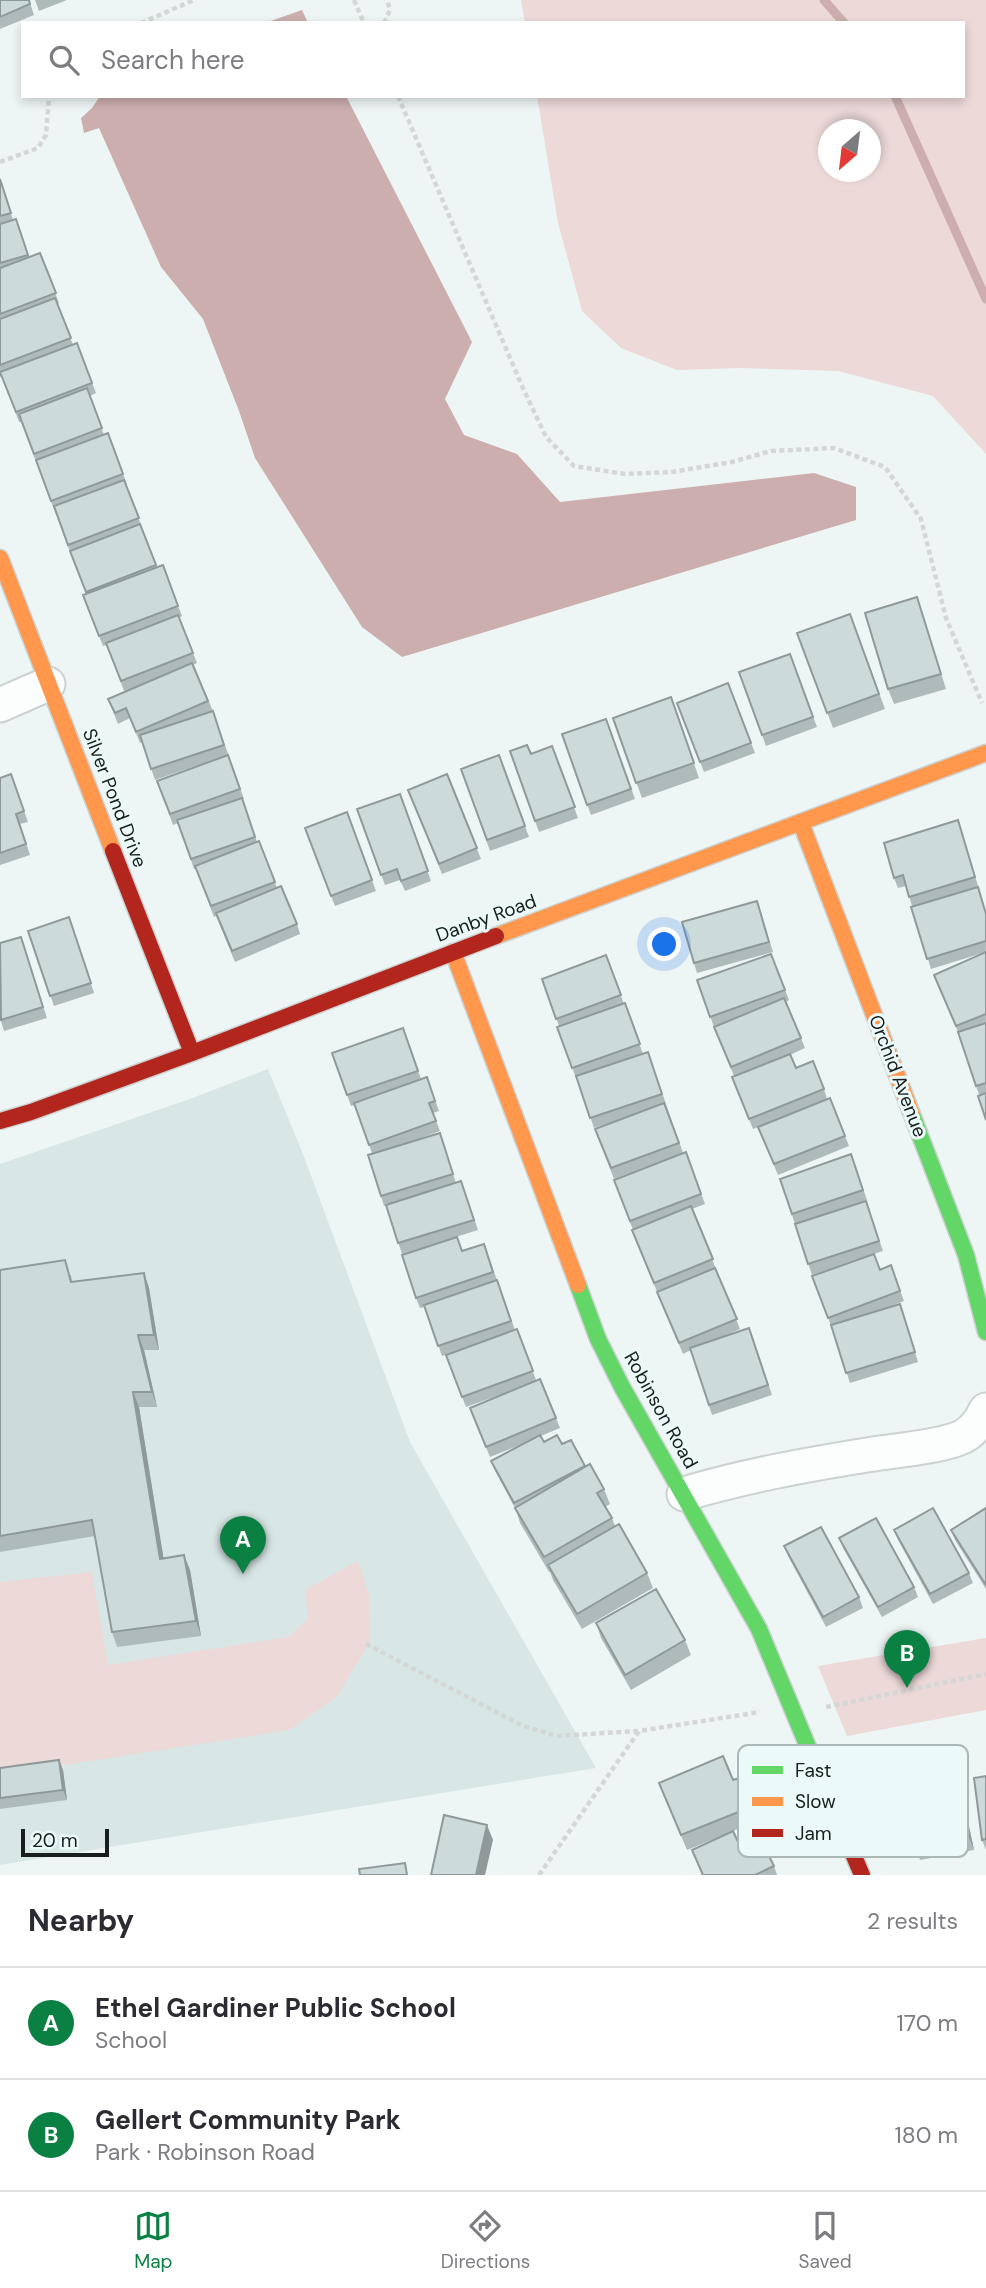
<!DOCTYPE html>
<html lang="en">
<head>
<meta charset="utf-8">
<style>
	body { margin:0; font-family:"DM Sans",sans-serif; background:#f7f7f7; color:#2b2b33 }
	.compass { position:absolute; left:818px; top:119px; width:63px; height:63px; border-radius:50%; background:#fff; box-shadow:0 4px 10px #0003; rotate:208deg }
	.scale { position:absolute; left:21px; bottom:18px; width:88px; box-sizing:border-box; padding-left:7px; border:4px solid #181e1d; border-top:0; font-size:19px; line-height:24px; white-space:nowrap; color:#181e1d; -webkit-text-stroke:5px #ebfaf8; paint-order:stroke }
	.you { position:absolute; left:665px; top:945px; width:24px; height:24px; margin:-18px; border:5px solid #fff; border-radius:50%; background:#1a73e8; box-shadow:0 0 0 10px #1a73e833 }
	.badge { display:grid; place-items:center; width:46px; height:46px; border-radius:50%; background:#0b8043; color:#fff; font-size:23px; font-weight:700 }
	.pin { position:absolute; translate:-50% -58px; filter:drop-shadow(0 2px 4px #0008) }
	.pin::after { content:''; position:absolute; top:37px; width:24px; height:21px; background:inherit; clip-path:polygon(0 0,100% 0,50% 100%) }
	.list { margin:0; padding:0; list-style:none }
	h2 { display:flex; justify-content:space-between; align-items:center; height:91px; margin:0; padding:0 28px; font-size:30px }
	h2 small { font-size:23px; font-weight:400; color:#7c7c81 }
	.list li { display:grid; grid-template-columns:46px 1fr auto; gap:21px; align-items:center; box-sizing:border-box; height:112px; padding:0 28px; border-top:2px solid #e1e1e2 }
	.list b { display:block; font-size:26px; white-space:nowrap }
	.list p { margin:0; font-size:23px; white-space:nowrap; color:#7c7c81 }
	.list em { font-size:23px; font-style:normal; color:#7c7c81 }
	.icon { flex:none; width:38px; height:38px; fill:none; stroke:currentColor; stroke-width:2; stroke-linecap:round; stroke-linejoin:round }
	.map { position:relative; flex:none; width:986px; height:1875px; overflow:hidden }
	.search { position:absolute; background:#fff; box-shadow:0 4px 10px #0003; left:21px; right:21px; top:21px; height:77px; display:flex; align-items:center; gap:18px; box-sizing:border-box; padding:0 24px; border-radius:0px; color:#7c7c81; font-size:26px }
	.sheet { height:315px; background:#fff }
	nav { display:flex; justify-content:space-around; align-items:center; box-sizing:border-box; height:98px; border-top:2px solid #e1e1e2; background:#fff; font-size:19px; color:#7c7c81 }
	nav a { display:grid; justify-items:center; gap:4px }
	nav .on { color:#0b8043 }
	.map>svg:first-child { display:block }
</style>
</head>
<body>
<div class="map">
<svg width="986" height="1875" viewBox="0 0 986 1875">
	<rect width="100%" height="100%" fill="#eef6f5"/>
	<path fill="#d8e7e6" d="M268,1069L303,1154L410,1442L596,1768L0,1865V1164L187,1100Z"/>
	<path fill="#ecd9d8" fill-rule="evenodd" d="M521,0H986V454L933,396L838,371L742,368L677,370L621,348L582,311L558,223L537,96H963V23H525ZM828,130H870V172H828Z
		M358,1561L369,1594L370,1642L336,1698L289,1730L0,1775V1582L92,1572L108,1665L288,1637L308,1619L305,1590Z
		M986,1638V1710L847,1736L818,1666Z"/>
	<path fill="#ccaeae" d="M302,10L308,23H265Z
		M100,96H346L472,342L445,399L464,435L517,454L560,502L814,473L856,487V520L402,657L362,627L255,458L239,411L203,319L161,267L99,128L84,133L81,118L92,108Z"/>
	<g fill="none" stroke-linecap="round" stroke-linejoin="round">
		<path stroke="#ccaeae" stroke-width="9" d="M824,0L844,23
			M895,96L986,299"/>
		<defs>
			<path id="street" d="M0,705L48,684
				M684,1494C744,1476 805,1465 867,1455C890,1451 942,1447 962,1437C973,1432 981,1420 986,1410"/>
			<path id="fast" d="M911,1112L966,1255L986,1332
				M578,1285L598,1339L622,1387L759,1629L823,1783"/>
			<path id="slow" d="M0,558L113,851
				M801,823L911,1112
				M496,936L986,753
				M453,952L578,1285"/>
			<path id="jam" d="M113,851L192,1053
				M0,1121L31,1112L192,1053L496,936
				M823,1783L862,1875"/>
		</defs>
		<use href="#street" stroke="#ccd2d1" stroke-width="37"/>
		<use href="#fast" stroke="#ccd2d1" stroke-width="19"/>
		<use href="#slow" stroke="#ccd2d1" stroke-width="19"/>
		<use href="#jam" stroke="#ccd2d1" stroke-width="19"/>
		<path stroke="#d4d7d6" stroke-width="4.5" stroke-dasharray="5 3.5" stroke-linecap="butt" d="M354,0L364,23
			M141,23L194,0
			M384,23L390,10L387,0
			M398,96L522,386L546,437L574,466L625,474L672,472L732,462L771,451L834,448L885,467L921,519L946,618L982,703
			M0,162L38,148L46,135L49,96
			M366,1644L521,1725L556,1736L638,1731
			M826,1707L986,1674
			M539,1875L639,1731L760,1712"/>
		<use href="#street" stroke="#fcfefe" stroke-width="33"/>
		<use href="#fast" stroke="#63d668" stroke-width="16"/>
		<use href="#slow" stroke="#ff974d" stroke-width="16"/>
		<use href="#jam" stroke="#b3261e" stroke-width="16"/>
	</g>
	<path fill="#afbbbb" d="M0,0H29L34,15L0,29Z
		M35,0H67L39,11Z
		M0,179L13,220L16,219L29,258L40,253L59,303L57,304L73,345L77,343L96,393L90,396L104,435L123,474L127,484L126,485L157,567L178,606L182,616L179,618L197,663L193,665L213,711L244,799H242L257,842L259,841L277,888L297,924L300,934L235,962L216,916L214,917L196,869H194L178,823L173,825L157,781L210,761L155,780L142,742L140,743L130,718L118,724L108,699L147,683L124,691L107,645L103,646L83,595L86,594L21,422H19L2,376L0,377Z
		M917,597L946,689L894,704L888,689Z
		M850,614L885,709L833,728L797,633Z
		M790,654L817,727L766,746L739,672Z
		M728,683L755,753L704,772L677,703Z
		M671,697L699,778L642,798L613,718Z
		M606,719L635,799L591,815L562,734Z
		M552,746L578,818L539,832L510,751L531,754Z
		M499,755L529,837L490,851L461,769Z
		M11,774L28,822L20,824L30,855L0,865V778Z
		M447,774L481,859L442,874L412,800Z
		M400,794L431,881L405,891L400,880L385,885L357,809Z
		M347,812L376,891L335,906L305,828Z
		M958,820L986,912V1120L979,1095L958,1032L934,975L986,952L931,969L906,886L898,888L894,878Z
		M757,901L773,952L697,973L694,963Z
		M69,917L94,993L54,1006L28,931Z
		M21,937L47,1018L4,1031L0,1018Z
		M771,954L789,1000L786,1002L805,1048L790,1055L796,1068L824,1089L827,1099L830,1098L849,1146L778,1175L758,1127L753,1129L732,1077L734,1076L714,1027L697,980Z
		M606,955L624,1004L625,1003L643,1054L648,1052L683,1153L686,1152L705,1204L692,1209L740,1329L722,1337L749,1328L772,1395L712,1415L691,1350L683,1354L636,1241L633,1230L614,1180L667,1159L614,1179L595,1129L619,1120L594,1128L577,1078H576L557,1027L559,1026L542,979Z
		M403,1028L421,1079L427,1077L439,1111L433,1113L440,1131L410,1142L440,1133L456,1183L461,1181L478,1230L402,1254L386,1205L384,1206L381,1196L372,1153L355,1105L351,1106L347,1095Z
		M851,1154L867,1200L834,1211L866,1201L883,1251L874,1254L880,1270L891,1265L904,1301L883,1309L900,1304L918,1362L850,1383L832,1328L812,1276L856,1260L812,1275L780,1179Z
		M484,1244L515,1330L517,1329L536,1380L556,1418L560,1428L541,1436L544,1442L562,1444L585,1467L604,1489L610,1504L605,1507L612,1518L615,1526L647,1573L653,1588L582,1629L553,1580L550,1572H549L520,1523L516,1510L495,1471L491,1461L532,1440L490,1457L470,1408L511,1391L466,1407L446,1355L468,1348L442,1356L425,1307L420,1308L416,1298L462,1251Z
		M0,1270L71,1275L72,1282L144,1273L149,1288L159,1350H144L157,1407H139L163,1558L190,1570L201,1636L117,1647L112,1632L95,1536L0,1552Z
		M986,1508V1589L955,1540L951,1530Z
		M894,1530L969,1573L973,1583L933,1604L898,1540Z
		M839,1538L914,1587L918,1597L882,1617L843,1548Z
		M784,1546L859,1597L863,1608L826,1627L788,1556Z
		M596,1623L685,1640L691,1655L631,1690L601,1638Z
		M59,1760L63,1770L67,1800L0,1809V1768Z
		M953,1760L958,1775L974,1850L920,1860L915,1845Z
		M986,1776V1850L982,1840Z
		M739,1778L756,1822L733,1831L743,1853L774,1866L777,1875H702L692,1850L731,1832L687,1850L659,1783L733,1780Z"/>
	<path fill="#8f9999" d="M144,1273L149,1288L159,1350L154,1335Z
		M138,1335L144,1350L157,1407L152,1392Z
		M133,1392L139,1407L166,1573L160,1559Z
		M184,1555L190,1570L201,1636L196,1621Z
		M59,1760L63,1770L67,1800L63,1790Z
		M953,1760L958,1775L974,1850L968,1835Z
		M487,1825L493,1840L485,1875H476Z"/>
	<path fill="#ccdada" stroke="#8f9999" stroke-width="2" d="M0,0H29L30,4L0,17Z
		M0,179L11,213L0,216Z
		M16,219L28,255L0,263V224Z
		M40,253L56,293L0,314V268Z
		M55,298L71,338L0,365V319Z
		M77,343L92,383L16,412L0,372Z
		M87,388L102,428L34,454L19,414Z
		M108,433L123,474L51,501L36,460Z
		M124,480L139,518L68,545L54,506Z
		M140,524L156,565L86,592L70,551Z
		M163,565L178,606L99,636L83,595Z
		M917,597L941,674L888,689L865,613Z
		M850,614L879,694L827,713L797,633Z
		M178,615L193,653L121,681L106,643Z
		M790,654L813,717L762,735L739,672Z
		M192,663L208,701L136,732L126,708L115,713L108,699Z
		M728,683L751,743L700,762L677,703Z
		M671,697L694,763L636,783L613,718Z
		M213,711L224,745L151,769L140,735Z
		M606,719L631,789L587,805L562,734Z
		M527,745L531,754L552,746L575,807L535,821L510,751Z
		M228,755L240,789L170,814L157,781Z
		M499,755L525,826L487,840L461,769Z
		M11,774L24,811L16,814L26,844L0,853V778Z
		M447,774L477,848L439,864L408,790Z
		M400,794L428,871L401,881L397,869L381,875L357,809Z
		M242,798L255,837L191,859L177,820Z
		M347,812L372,880L331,896L305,828Z
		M958,820L975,877L909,897L903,875L894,878L884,843Z
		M259,841L275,882L211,906L195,866Z
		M281,886L297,924L232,951L216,913Z
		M978,887L986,914V941L927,959L911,907Z
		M757,901L769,942L694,963L682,922Z
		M69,917L91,983L50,996L28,931Z
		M21,937L43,1007L1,1020L0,943Z
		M986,952V1014L956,1026L934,975Z
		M771,954L785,990L710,1017L697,980Z
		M606,955L621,995L556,1019L542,979Z
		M784,998L801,1038L731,1067L714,1027Z
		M625,1003L640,1044L572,1068L557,1027Z
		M986,1023V1083L976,1086L958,1032Z
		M403,1028L418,1071L347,1095L332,1053Z
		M648,1052L662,1094L590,1118L576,1076Z
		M790,1054L796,1068L813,1061L824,1089L749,1119L732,1077Z
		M427,1077L435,1101L429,1103L436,1121L369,1145L354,1103Z
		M986,1093V1120L978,1096Z
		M830,1098L845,1136L774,1164L758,1127Z
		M664,1103L679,1143L611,1168L595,1129Z
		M440,1133L453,1174L381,1196L368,1155Z
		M686,1152L701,1194L630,1221L614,1180Z
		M851,1154L863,1190L792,1214L780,1179Z
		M461,1181L474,1220L398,1243L386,1205Z
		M866,1201L879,1241L808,1264L795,1224Z
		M691,1206L713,1259L654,1283L632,1230Z
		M457,1237L462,1251L484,1244L493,1272L416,1298L402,1255Z
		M874,1254L880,1270L891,1265L900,1291L828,1318L812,1276Z
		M65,1260L71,1282L144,1273L154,1335H138L152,1392H133L160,1559L184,1555L196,1621L112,1632L92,1520L0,1536V1270Z
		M715,1268L737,1319L679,1343L657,1292Z
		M497,1280L511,1321L438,1346L424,1305Z
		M900,1304L915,1352L846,1373L831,1325Z
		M749,1328L768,1385L709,1405L690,1348Z
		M517,1329L533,1371L462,1397L446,1355Z
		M540,1379L556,1418L486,1447L470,1408Z
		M540,1435L544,1442L557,1435L562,1444L571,1440L585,1466L514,1503L491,1461Z
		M590,1464L604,1489L597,1493L612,1518L544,1557L515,1508Z
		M933,1508L969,1573L930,1594L894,1530Z
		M986,1508V1585L951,1530Z
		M876,1518L914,1587L878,1607L839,1538Z
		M619,1524L647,1573L577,1614L548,1565Z
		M821,1527L859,1597L823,1617L784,1546Z
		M656,1589L685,1640L625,1675L596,1623Z
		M723,1756L733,1780L739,1778L751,1807L681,1835L659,1783Z
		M59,1760L63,1790L0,1798V1768Z
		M986,1776V1839L982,1840L974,1778Z
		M444,1815L487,1825L476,1875H431Z
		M733,1831L743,1853L763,1844L774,1866L755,1875H703L692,1850Z
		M405,1863L407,1875H360L359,1869Z"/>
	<g text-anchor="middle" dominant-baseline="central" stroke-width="6" stroke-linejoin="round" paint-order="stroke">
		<g font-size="19" fill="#181e1d" stroke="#ebfaf8">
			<text transform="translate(115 798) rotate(69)">Silver Pond Drive</text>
			<text transform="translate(486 918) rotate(-20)">Danby Road</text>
			<text transform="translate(898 1076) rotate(69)">Orchid Avenue</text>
			<text transform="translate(661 1410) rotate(61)">Robinson Road</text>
		</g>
	</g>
	<rect x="738" y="1745" width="230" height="112" rx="10" fill="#ebfaf8" stroke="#acb8b6" stroke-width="2"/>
	<rect x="752" y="1766" width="31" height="8" fill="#63d668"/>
	<rect x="752" y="1797" width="31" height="9" fill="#ff974d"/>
	<rect x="752" y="1829" width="31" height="8" fill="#b3261e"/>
	<g font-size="19" fill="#181e1d">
		<text x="795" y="1777">Fast</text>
		<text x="795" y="1808">Slow</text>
		<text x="795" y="1840">Jam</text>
	</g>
</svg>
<svg class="compass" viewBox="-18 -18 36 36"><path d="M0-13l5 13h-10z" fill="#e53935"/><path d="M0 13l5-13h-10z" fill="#7c7c81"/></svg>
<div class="scale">20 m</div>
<div class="you"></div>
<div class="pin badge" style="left:243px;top:1574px">A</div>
<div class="pin badge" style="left:907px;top:1688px">B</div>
<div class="search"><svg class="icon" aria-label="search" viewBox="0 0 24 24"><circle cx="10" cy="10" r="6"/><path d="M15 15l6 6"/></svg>Search here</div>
</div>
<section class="sheet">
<h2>Nearby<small>2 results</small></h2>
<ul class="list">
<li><span class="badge">A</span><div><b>Ethel Gardiner Public School</b><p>School</p></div><em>170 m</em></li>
<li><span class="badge">B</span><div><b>Gellert Community Park</b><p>Park · Robinson Road</p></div><em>180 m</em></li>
</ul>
</section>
<nav>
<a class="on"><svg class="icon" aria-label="map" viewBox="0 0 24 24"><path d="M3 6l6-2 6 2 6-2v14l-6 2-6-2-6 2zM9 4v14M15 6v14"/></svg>Map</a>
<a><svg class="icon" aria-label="directions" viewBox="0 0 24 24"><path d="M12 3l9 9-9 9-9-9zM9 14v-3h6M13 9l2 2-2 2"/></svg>Directions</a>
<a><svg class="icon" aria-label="saved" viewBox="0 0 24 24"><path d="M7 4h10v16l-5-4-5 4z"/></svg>Saved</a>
</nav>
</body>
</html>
